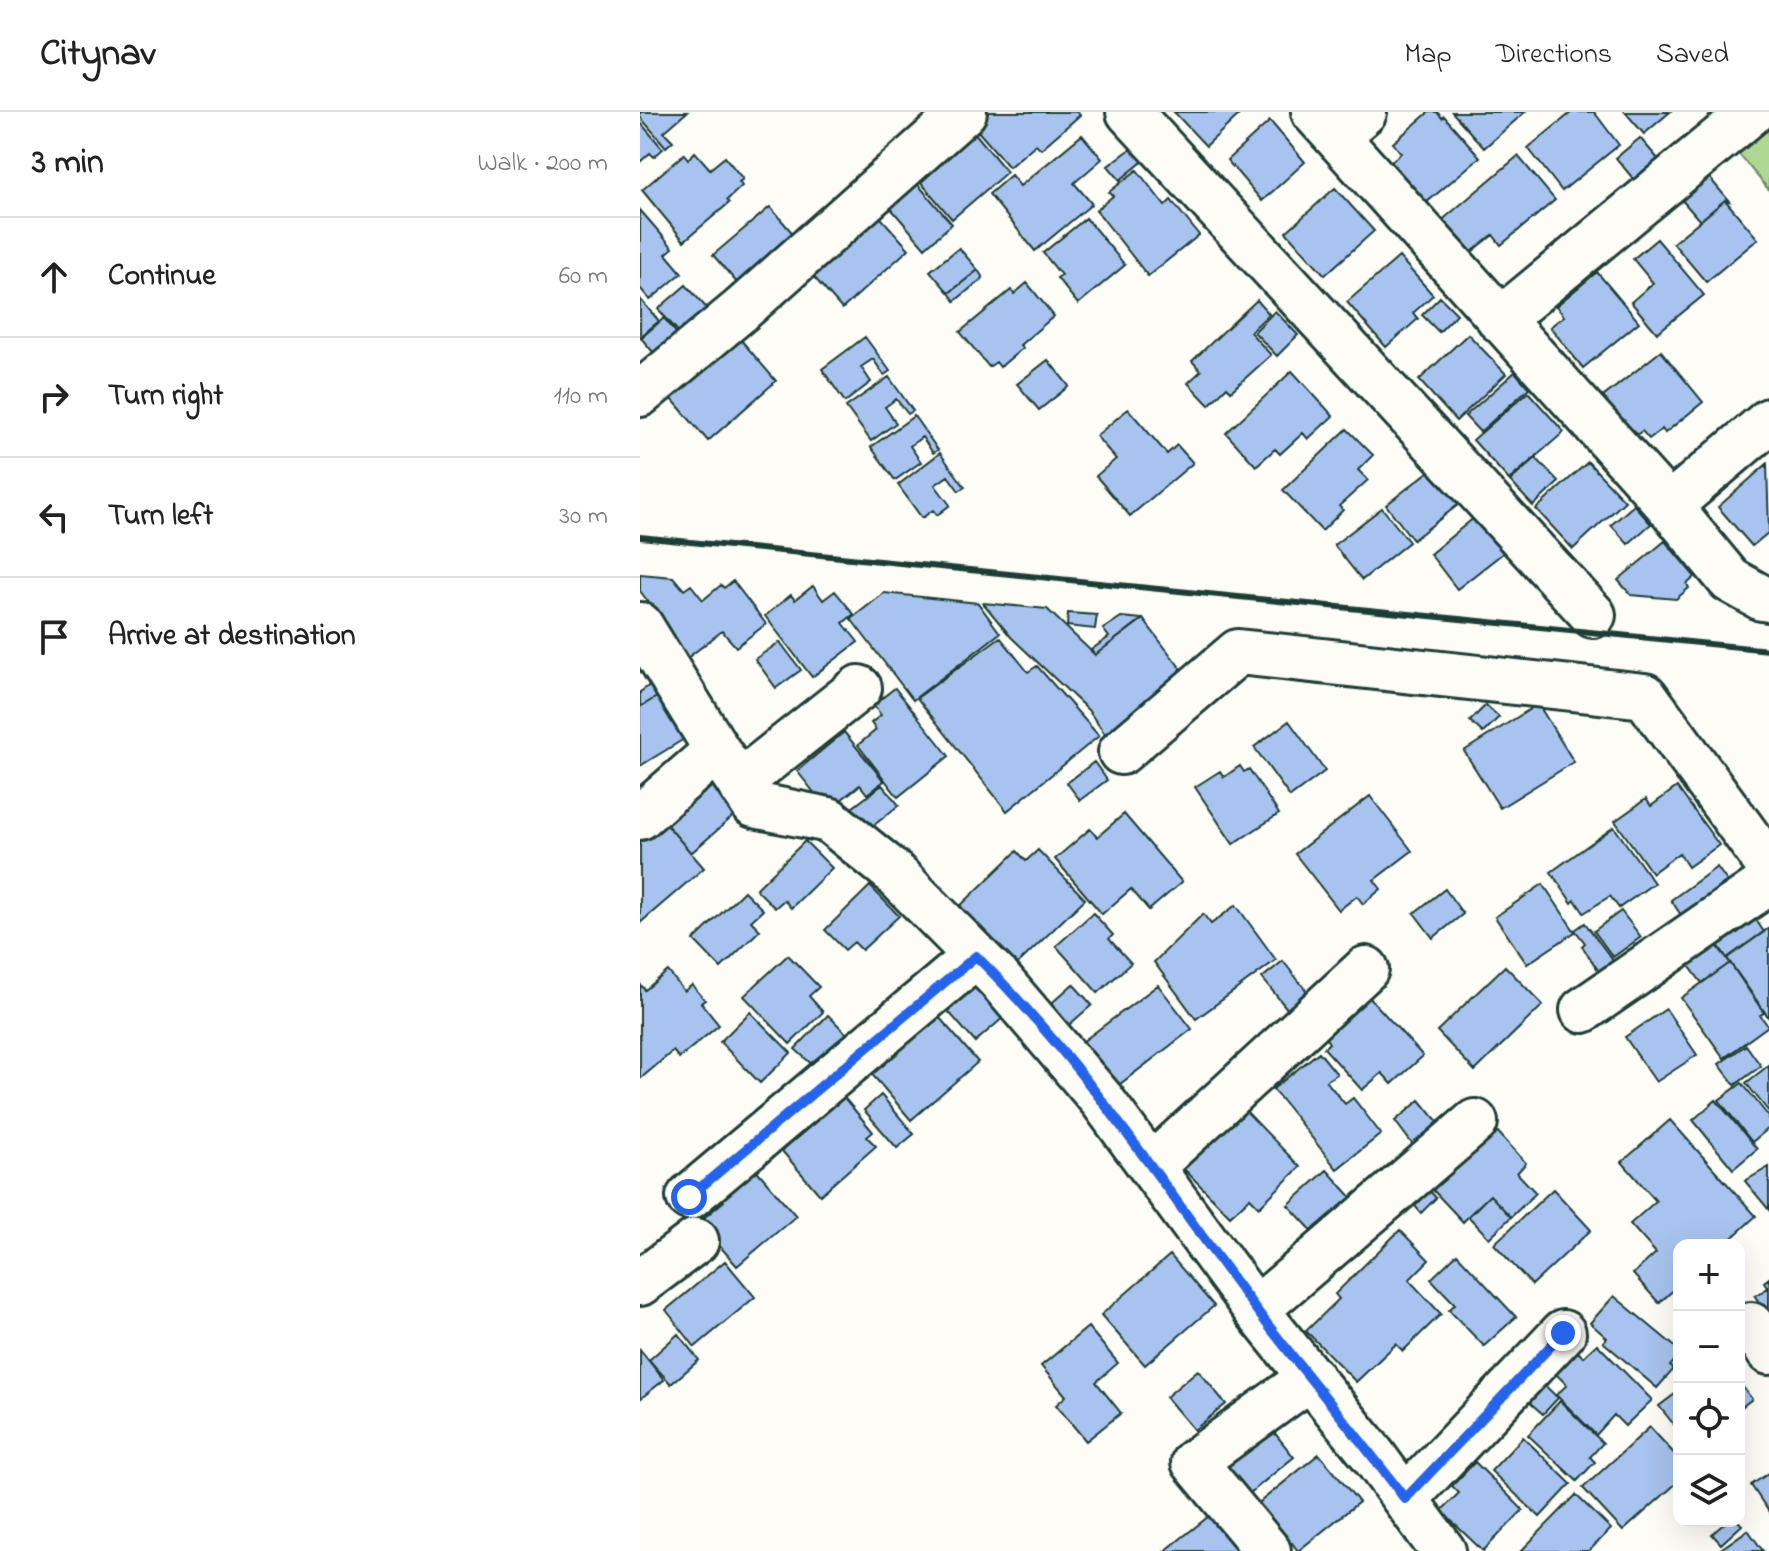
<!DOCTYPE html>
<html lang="en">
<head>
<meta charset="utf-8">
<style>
	body { margin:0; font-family:"Indie Flower",sans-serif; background:#f2f2f2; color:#222 }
	.controls { position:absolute; right:24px; bottom:24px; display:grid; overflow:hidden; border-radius:16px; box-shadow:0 8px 32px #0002 }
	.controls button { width:72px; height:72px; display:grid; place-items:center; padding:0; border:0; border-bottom:2px solid #e0e0e0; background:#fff; color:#222; font:40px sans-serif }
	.stop { position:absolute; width:24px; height:24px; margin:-18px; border:6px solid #2563eb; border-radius:50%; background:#fff }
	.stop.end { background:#2563eb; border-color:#fff; box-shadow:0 2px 8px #0008 }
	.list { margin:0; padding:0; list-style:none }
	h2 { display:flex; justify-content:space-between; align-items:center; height:104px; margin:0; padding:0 32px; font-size:34px }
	h2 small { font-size:26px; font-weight:400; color:#767676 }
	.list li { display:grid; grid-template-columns:52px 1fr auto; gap:24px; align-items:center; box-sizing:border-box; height:120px; padding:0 32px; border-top:2px solid #e0e0e0 }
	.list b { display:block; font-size:30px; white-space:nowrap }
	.list em { font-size:26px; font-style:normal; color:#767676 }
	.icon { flex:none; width:44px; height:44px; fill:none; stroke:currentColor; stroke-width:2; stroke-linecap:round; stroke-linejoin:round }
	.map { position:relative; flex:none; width:1129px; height:1439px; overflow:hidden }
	header { display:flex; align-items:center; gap:48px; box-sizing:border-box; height:112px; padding:0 40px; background:#fff; border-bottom:2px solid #e0e0e0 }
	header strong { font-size:38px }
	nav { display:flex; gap:44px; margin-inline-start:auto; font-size:28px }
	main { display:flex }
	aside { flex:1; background:#fff }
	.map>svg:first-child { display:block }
</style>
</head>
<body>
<header>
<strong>Citynav</strong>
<nav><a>Map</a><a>Directions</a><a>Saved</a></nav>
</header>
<main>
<aside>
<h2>3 min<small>Walk · 200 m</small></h2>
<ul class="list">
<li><svg class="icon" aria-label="ahead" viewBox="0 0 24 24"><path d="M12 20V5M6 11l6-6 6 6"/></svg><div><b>Continue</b></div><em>60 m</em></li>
<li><svg class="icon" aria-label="right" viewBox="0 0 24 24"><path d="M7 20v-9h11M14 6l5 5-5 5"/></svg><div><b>Turn right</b></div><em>110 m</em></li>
<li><svg class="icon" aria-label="left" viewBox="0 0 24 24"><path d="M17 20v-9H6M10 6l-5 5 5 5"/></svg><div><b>Turn left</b></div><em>30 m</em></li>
<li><svg class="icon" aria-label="arrive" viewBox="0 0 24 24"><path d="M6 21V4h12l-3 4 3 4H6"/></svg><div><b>Arrive at destination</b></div></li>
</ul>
</aside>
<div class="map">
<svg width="1129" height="1439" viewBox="0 0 1129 1439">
	<rect width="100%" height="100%" fill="#fdfcf7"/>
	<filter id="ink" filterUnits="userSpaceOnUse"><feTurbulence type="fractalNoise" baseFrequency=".0125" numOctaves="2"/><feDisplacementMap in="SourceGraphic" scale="16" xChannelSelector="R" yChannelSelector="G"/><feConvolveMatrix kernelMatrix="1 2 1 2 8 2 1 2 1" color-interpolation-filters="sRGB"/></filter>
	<g filter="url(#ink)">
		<path fill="#afd794" stroke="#678a64" stroke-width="2" d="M1129,10V78L1095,38Z"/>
		<path fill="#a8c3ef" stroke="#1f3d34" stroke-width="2" d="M0,0H47L24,20L33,29L26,35L0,5Z
			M342,0H438L440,3L401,37L396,32L369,55L330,10Z
			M534,0H602L566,34Z
			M789,0H797L802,6L804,4L840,45L786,91L751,50L761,41L753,31Z
			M812,0H885L844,36Z
			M932,0H954L979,33L922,79L888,36Z
			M985,0H1030L1004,22Z
			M630,9L665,50L622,89L587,48Z
			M0,10L23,37L14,45L10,41L0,50Z
			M329,14L367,60L312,107L273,61Z
			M442,23L462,47L434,71L452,92L395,139L349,82L371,63L380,74Z
			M1000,26L1019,48L995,69L976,46Z
			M496,33L507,46L480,68L468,54Z
			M55,40L70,57L85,45L103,67L99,70L102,74L87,88L89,91L44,129L2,78L44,42L48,47Z
			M878,44L915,88L861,133L853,123L828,143L800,110Z
			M497,58L525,94L531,88L559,123L508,164L456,98L473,84L469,80Z
			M1068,64L1089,89L1085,88L1060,109L1041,87Z
			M275,69L312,112L285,136L248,93Z
			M695,76L734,119L685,163L646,120Z
			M1085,88L1118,127L1066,170L1033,131Z
			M130,95L156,125L99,173L73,143Z
			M233,97L269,137L202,197L166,156Z
			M0,98L33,136L26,142L42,161L10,188L0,176Z
			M446,106L485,153L438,192L417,166L421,163L403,141Z
			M1017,127L1064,183L1017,221L991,190L1013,171L993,147Z
			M319,136L338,158L309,181L290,159Z
			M759,145L793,183L773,201L778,207L746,235L707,190Z
			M338,158L343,166L315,189L309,181Z
			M957,160L999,210L943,256L910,215L924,204L916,194Z
			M387,171L414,204L380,233L383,236L360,255L356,250L349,255L320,220L371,178L374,182Z
			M46,173L71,201L43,225L18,197Z
			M800,185L817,202L799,220L782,203Z
			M0,187L19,209L0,225Z
			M617,188L629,202L610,220L631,243L591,279L587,275L569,293L548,271L561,259L552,249Z
			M635,199L658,223L637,244L614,220Z
			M24,206L42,228L19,247L1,226Z
			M95,221L136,269L68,329L26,280Z
			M828,222L866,262L816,309L779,268Z
			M225,225L250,259L244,263L233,247L221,255L231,270L205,290L182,257Z
			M1021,239L1063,290L1025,321L1022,317L1009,327L1002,319L995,324L963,285Z
			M408,248L429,274L399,298L377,272Z
			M652,259L693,304L668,327L663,321L640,342L635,337L616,354L586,321Z
			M875,260L889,276L840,320L825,304Z
			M249,265L273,299L268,302L256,287L245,295L256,311L231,329L206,295Z
			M888,280L924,320L869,368L833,328Z
			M488,297L527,342L537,333L553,351L490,404L456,364L476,347L456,324Z
			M274,304L298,338L293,341L282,325L270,334L281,350L255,368L231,335Z
			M707,317L733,343L718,358L728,368L699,394L703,398L682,419L643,378Z
			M300,341L325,375L319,379L308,364L295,373L310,393L297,403L293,398L282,406L258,373Z
			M896,346L919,370L893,394L870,369Z
			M948,350L985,389L933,437L896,397Z
			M1127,352L1129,420L1112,434L1078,395Z
			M792,357L819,392L773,428L746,393Z
			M994,393L1011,412L988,432L971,413Z
			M742,396L769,430L722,468L694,433Z
			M835,405L863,441L817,477L790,442Z
			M1025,429L1055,465L1047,472L1049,476L1036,487L991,483L978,468Z
			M0,462L33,465L44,478L51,473L63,488L81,473L84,476L93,469L126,512L96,535L82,519L46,547L19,512L23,509L0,479Z
			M173,474L183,488L195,479L214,502L203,511L218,530L172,565L125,504L151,483L155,488Z
			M244,481L338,491L360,521L273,588L211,507Z
			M343,491L407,497L455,543L503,507L545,562L465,622L448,598L371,525Z
			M428,501L457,503L455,517L427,514Z
			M481,505L502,507L455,543L451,538L469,525L463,517Z
			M360,525L388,560L397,554L459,624L367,699L277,586Z
			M140,530L161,558L136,576L115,547Z
			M10,573L17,585L0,595V580Z
			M255,576L309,644L258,685L218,633L236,618L231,611L241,603L233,593Z
			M25,580L46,615L39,619L44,627L0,654V595Z
			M898,592L934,650L860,696L824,639Z
			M846,593L859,605L843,621L830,609Z
			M649,609L685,659L650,685L614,635Z
			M204,620L244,669L227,682L220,673L188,698L157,659Z
			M454,650L467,668L440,688L427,671Z
			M600,654L604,660L609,657L639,702L593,732L555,675L580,659L584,665Z
			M242,673L259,693L229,717L212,696Z
			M73,674L97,701L51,741L25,711Z
			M1037,675L1079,733L1048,755L1039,741L1012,761L975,709L1006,687L1011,694Z
			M730,684L772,739L734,768L741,777L723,792L717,784L699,798L655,742Z
			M484,702L542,770L509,798L491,777L462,802L415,747L450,717L457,725Z
			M20,705L64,756L0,811V723Z
			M974,715L1014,771L979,796L970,784L944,801L935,788L932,791L911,760Z
			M165,729L192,756L151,796L144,788L135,796L116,777Z
			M398,738L445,787L366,863L317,797L377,739L386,749Z
			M1077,755L1087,769L1041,803L1031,788Z
			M903,772L935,820L887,852L855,805Z
			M230,774L259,804L222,838L214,830L205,838L185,818Z
			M805,777L823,802L793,826L774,801Z
			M104,779L123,798L111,809L120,818L81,856L54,828Z
			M596,793L636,848L556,907L514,850L563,802L571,812Z
			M981,799L1001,825L973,845L954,819Z
			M453,801L473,823L469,827L491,851L458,881L416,834Z
			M1114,805L1124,820L1087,846L1076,830Z
			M945,811L974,850L960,861L942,834L945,831L935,818Z
			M1129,816V906L1087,846Z
			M1075,831L1090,851L1062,871L1047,851Z
			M148,843L179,875L169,884L183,900L150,932L104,884Z
			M643,849L669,882L648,898L622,866Z
			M1090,851L1124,901L1120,903L1128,914L1084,946L1041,886Z
			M865,854L903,893L835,959L797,919Z
			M28,859L44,879L52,873L65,888L61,891L79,913L39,946L33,939L0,967V872L5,878Z
			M330,866L364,905L335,930L301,891Z
			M433,872L452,893L423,918L405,897Z
			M518,873L552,917L476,975L442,930Z
			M729,885L783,944L752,972L742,961L722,978L684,936L689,931L685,925Z
			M292,897L338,950L271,1008L231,961L255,940Z
			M1026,897L1057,943L1016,970L985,925Z
			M110,900L151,941L120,971L80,930Z
			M188,903L209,924L177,957L155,937Z
			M1106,933L1121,954L1095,973L1079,952Z
			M679,940L697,962L686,969L705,992L713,986L741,1022L697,1057L633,977Z
			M1129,953V1000L1106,971Z
			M1102,971L1129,1005V1016L1112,1030L1079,988Z
			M201,982L233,1020L227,1025L236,1034L180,1083L142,1039Z
			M241,983L274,1022L257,1036L224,998Z
			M780,988L799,1011L773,1033L755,1009Z
			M1076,988L1117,1037L1093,1057L1053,1008Z
			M602,995L660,1055L619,1095L610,1086L590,1104L541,1054Z
			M1030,1008L1116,1104L1084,1133H1039V1173L1019,1191L993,1162L1016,1141L990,1112L1016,1089L982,1050Z
			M856,1018L886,1051L877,1061L896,1081L871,1105L850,1083L823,1110L793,1078Z
			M113,1054L156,1104L97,1154L59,1110L84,1089L79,1083Z
			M1129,1055V1098L1105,1069Z
			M687,1058L714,1088L676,1123L648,1093Z
			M913,1077L951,1118L892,1173L854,1132Z
			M790,1079L796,1086L781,1101L775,1094Z
			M850,1083L871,1105L849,1126L828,1104Z
			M760,1118L789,1148L769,1168L801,1202L763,1239L756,1232L716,1270L666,1219L699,1187L695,1182Z
			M817,1142L876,1205L844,1234L809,1198L815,1192L791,1167Z
			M530,1143L574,1194L505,1253L461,1203Z
			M85,1149L115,1185L55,1235L26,1198Z
			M1129,1166V1206L1115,1184L1128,1176L1124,1170Z
			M974,1184L1039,1238V1244L1030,1254L1034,1257L1017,1276L963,1230L967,1226L950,1211Z
			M448,1215L478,1251L456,1270L481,1301L446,1329L416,1293L426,1284L401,1254Z
			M38,1222L59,1248L31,1272L9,1248Z
			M957,1232L1012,1288L985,1314L974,1303L956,1323L916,1283L927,1273L913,1259L935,1237L943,1245Z
			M0,1238L24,1268L0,1287Z
			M558,1258L586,1292L554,1318L526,1285Z
			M896,1265L918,1286L903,1302L881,1283Z
			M1099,1270L1112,1287L1099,1297Z
			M1039,1279V1319L1019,1294Z
			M920,1289L963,1331L950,1345L955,1350L937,1369L888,1323Z
			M625,1309L654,1345L604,1386L575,1350Z
			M1010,1315L1039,1347V1369L983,1419L943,1376Z
			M883,1325L931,1372L900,1405L851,1359Z
			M679,1342L719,1390L658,1439L652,1431L647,1435L615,1394Z
			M835,1350L883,1398L843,1439L801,1399L819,1381L812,1374Z
			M1129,1361V1400L1111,1373Z
			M936,1383L971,1417L949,1439H881Z
			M573,1401L603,1439H525Z
			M1087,1409H1098L1102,1413L1081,1432L1072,1422Z
			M1108,1418L1123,1439H1078Z"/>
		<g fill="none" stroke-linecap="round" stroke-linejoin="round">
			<defs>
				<path id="street" d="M489,0L953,503
					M674,0L1029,394L1090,468L1122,486L1129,487
					M696,24L724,0
					M860,208L1112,0
					M0,282L101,198L324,0
					M1029,394L1129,309
					M0,513L77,638L114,693L189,708L252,759L358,866L462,988L616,1198L732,1342L803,1439
					M481,640L598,540L1005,584L1129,754
					M99,671L219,576
					M0,705L77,638
					M943,898L1129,770
					M511,1055L726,857
					M49,1085L336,844
					M0,1171L56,1129
					M616,1198L835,1010
					M1111,1213L1129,1240
					M765,1387L923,1221
					M628,1439L554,1350L671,1265"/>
			</defs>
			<use href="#street" stroke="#1f3d34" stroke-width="50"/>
			<use href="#street" stroke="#fdfcf7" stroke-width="44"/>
			<path stroke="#1f3d34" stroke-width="6" d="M0,425L1129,538"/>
		</g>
	</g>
	<g fill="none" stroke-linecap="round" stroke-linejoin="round" filter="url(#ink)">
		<path stroke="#2563eb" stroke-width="10" d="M49,1085L336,844C443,949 525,1077 615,1196C664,1261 717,1322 765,1387L923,1221"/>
	</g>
</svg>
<div class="controls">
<button>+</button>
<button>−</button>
<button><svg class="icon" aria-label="locate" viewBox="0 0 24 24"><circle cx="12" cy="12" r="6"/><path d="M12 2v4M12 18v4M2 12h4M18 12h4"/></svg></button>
<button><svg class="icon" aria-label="layers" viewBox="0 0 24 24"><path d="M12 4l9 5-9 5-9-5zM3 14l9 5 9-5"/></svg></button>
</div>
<div class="stop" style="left:49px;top:1085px"></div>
<div class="stop end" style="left:923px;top:1221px"></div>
</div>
</main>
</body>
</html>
